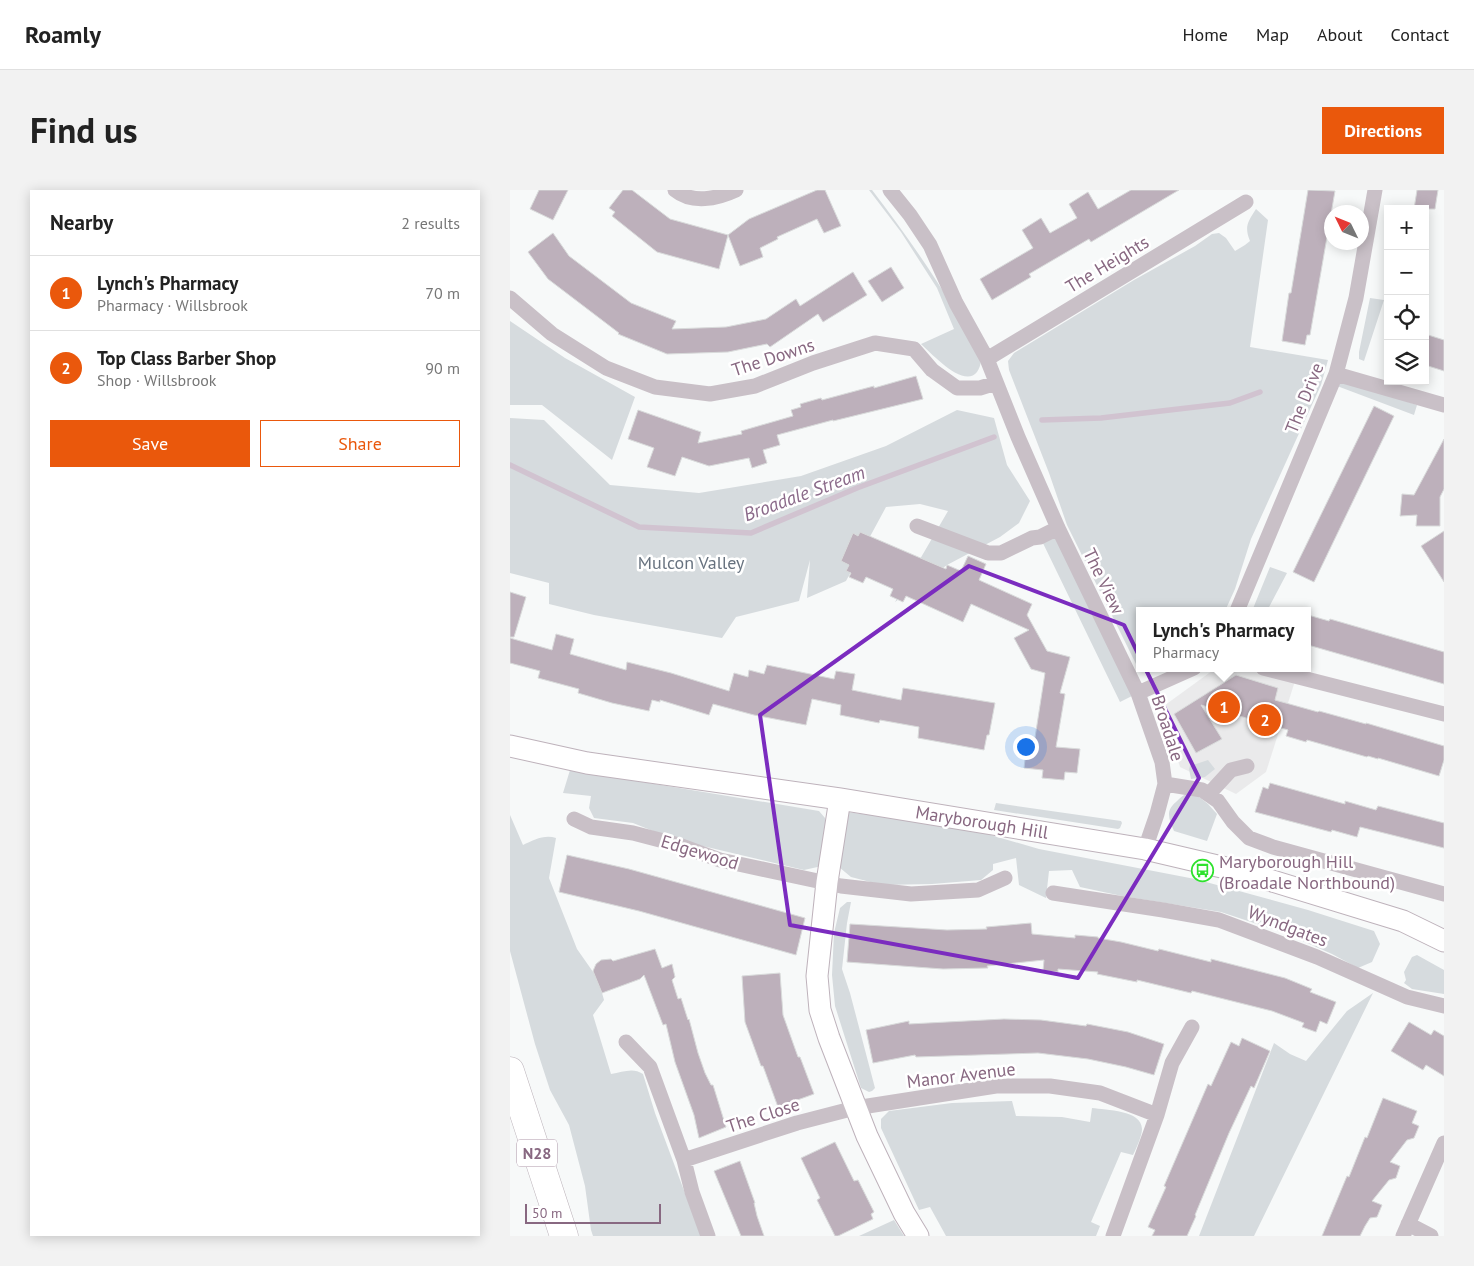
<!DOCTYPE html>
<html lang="en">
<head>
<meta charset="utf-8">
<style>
	body { margin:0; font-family:"PT Sans",sans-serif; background:#f2f2f2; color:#222 }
	.controls { position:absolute; right:15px; top:15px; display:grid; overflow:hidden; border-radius:0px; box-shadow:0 2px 12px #0003 }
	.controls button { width:45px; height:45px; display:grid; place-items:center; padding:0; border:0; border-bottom:1px solid #e0e0e0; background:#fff; color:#222; font:25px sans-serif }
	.compass { position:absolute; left:814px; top:15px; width:45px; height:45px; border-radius:50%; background:#fff; box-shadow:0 2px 12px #0003; rotate:313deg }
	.scale { position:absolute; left:15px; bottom:12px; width:136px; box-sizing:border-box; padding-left:5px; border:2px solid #886881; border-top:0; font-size:14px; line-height:18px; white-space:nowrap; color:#886881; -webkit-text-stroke:4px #fff; paint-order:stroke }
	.you { position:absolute; left:515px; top:556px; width:18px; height:18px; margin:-12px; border:4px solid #fff; border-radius:50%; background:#1a73e8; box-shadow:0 0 0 8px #1a73e833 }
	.badge { display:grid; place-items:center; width:32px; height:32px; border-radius:50%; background:#ea580c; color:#fff; font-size:16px; font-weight:700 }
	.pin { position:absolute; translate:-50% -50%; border:2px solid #fff; box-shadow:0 1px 5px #0006 }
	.popup { position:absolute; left:626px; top:417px; width:175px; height:65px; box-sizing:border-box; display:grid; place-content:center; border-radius:0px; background:#fff; filter:drop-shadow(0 1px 4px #0005); font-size:16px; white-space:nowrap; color:#767676 }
	.popup b { font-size:19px; color:#222 }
	.popup::after { content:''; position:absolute; left:50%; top:100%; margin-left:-10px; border:10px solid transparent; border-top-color:#fff }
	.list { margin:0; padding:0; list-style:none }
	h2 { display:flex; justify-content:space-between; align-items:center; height:65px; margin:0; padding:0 20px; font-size:21px }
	h2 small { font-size:16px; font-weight:400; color:#767676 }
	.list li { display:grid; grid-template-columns:32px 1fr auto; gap:15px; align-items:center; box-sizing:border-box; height:75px; padding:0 20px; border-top:1px solid #e0e0e0 }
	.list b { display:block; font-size:19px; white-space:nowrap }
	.list p { margin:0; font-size:16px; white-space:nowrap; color:#767676 }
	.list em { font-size:16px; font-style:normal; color:#767676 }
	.actions { display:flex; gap:10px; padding:15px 20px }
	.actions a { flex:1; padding:11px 0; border:1px solid #ea580c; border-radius:0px; text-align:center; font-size:18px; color:#ea580c }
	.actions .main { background:#ea580c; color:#fff }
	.icon { flex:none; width:28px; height:28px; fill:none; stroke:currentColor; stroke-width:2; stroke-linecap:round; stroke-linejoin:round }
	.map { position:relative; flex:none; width:934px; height:1046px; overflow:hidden; border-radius:0px }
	header { display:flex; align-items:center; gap:30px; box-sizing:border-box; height:70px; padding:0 25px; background:#fff; border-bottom:1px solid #e0e0e0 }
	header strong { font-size:24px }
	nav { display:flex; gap:28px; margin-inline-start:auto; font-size:18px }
	.intro { display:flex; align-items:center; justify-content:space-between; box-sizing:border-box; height:120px; padding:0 30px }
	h1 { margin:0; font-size:35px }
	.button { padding:12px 22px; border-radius:0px; background:#ea580c; color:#fff; font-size:18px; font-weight:700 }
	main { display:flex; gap:30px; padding:0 30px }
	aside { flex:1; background:#fff; border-radius:0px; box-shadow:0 2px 12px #0003 }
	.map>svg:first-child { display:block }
</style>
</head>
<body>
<header>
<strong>Roamly</strong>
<nav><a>Home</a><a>Map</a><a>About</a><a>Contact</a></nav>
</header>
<div class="intro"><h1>Find us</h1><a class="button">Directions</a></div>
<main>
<aside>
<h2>Nearby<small>2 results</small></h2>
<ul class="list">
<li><span class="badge">1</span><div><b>Lynch's Pharmacy</b><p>Pharmacy · Willsbrook</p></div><em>70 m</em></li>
<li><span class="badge">2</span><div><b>Top Class Barber Shop</b><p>Shop · Willsbrook</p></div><em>90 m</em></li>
</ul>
<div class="actions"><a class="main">Save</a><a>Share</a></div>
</aside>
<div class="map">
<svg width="934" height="1046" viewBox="0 0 934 1046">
	<rect width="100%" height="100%" fill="#f7f9f9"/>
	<path fill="#eaeaeb" d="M706,478H737L785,491L756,582L726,604L670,577L651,518Z"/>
	<path fill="#d6dbde" d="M359,0H362C391,38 418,76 443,117C452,132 462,148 469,164C472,170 471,176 467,182C454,199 422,164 411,154L444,139L427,98L391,42Z
		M746,19L758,30L740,157L818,170L811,195L741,349L725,399L715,421H630V478L626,474L557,335L539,283L499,180L498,171L504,163L624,90L685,56L702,44L709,43L716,48L725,61L735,55L740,51C734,36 738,32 746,19Z
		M860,108L874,110L854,171L849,169V162Z
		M0,131L55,168L125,207L102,270L32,215H0Z
		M834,190L907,215L904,225L827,196Z
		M447,220L484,228L497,275L520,311L509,333L490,347L437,375L385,412L438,321L410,314L376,317L336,391L297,408L300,370L289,411L226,427L212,448L84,425L39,414V393L0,383V228L34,230L100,295L189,303L291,286L376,256Z
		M548,338L628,503L610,512L530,347Z
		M760,377L777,383L757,421H742Z
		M698,570L705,579L695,587L681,589L679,579L680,576Z
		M60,580L309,621L315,628L316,640L312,676L294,680L163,649L123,633L84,628L79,618L81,606L53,603Z
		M683,602L698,614L707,624L697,651L664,641C659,629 655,621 666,612C672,606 674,604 683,602Z
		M486,613L611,631L612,633L610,638L608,639L484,620Z
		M336,622L450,636L529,659L685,689L798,720L864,741L870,754L862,772L848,778L822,764L777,744L711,722L612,706L570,697L562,680L539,681L536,708L509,695L506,668L483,674V680L471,690L422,694L372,695L341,687L329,677Z
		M0,625L13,655C23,650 35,644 46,648L39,688L67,759L88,789L94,810L83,825L101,884C113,882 123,877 133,884L145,923L191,1046H83L81,1040L75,996L59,935L40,900L25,854L0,761Z
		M337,712H341L337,733L332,779L340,803L365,898L362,901L359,902L351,898L325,816L322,785L324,743L330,718Z
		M907,765L934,780V804L902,799L894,793L896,790L894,782L902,767Z
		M863,803L744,1046H689L764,853L780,864L796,871L837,821Z
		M502,911L506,926L552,927L580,932L582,918C596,920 632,920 632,939C632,946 626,959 623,965L611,962L581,1032L590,1036L586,1046H436L420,1017L409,1020L371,938V929L379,921L442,913Z
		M384,1030L394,1046H349Z"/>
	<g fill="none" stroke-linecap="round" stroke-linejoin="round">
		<path stroke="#d1c3d0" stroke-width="5.5" d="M532,230L591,228L720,213L750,202
			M0,275L129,337L241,343L347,298L484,247"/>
	</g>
	<path fill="#bdb0bb" stroke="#d9dbdb" d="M29,0H58L43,30L20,19Z
		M113,0H122L160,29L218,45L209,79L147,62L102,26L105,22L99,18Z
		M307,0H315L331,36L314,43L307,29L267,47L268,49L250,58L253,67L230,76L218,45L239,29Z
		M621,0H669L581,52L579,49L519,84L521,87L482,110L470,89L523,58L512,40L531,28L540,43L567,28L559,14L578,2L588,19Z
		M798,0L825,1L800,145H797L795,155L772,151L779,103H781Z
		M907,0H928L925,19H904Z
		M43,43L59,66L121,113L166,131L162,139L216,137L256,129L286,109L290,116L343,82L357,105L313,132L308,124L260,157L257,154L218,162L157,164L108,144L109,143L38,89L18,62Z
		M381,77L394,98L372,112L358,91Z
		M915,144L934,150V181L915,175Z
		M406,186L413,209L323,231V230L267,245L270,255L253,260L257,273L242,278L239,268L199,276L172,267L165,286L137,277L144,258L118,249L128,220L191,242L188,253L232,244L231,241L283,226L281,220L291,217L290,214L311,208L312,210L364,196V198Z
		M864,216L884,226L804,392L783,382Z
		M934,249V299L930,307V336H906L907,325L890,326L892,304L904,305Z
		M934,341V392L911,356Z
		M350,342L436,379L437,375L451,381L458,366L476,374L469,390L522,414L517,425L537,461L560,467L550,503L555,504L546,557L570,559L567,583L555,582L554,590L532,588L533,580L514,578L517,553L524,554L535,483L521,479L504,448L519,440L461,414L453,432L396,406L393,412L380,406L383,399L356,387L353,393L339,387L341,383L336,381L339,375L331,371L343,343L348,346Z
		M0,402L16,407L4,447H0Z
		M798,425L819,431L820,429L934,462V494L798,455Z
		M46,444L64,449L60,464L116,480L117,472L161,483L219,501L224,483L238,487L239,480L254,484L257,475L324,489L326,481L345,484L342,500L391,510L393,498L485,513L479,545H477L474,560L408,548L409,537L370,530L369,533L330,525L331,515L302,509L296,535L244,525L203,514L199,525L150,510V512L142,510L139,521L102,513L68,503L69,499L28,488L30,481L0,473V448L42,460Z
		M726,485L768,498L765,510L808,522L809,521L856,534V533L934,556V570L929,586L868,568V569L858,566L857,567L797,550L796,552L776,546L778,540L691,515L712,549L686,563L664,524Z
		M760,593L835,614V611L866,620L868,616L934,633V658L850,637L847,647L822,640L821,642L745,622L753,597L758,599Z
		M57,665L119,679L295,728L286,765L129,721L49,702Z
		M521,733L522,744L565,748V745L588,747V748L611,752L648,761L649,759L701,772V769L775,788L802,799L800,802L826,812L817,834L810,831L806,842L792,837L794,833L762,821L682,801L681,803L627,790V792L587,784L588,782L548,779V782L533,781L534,770L477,776L478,778L433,779L337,772L340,734L437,740L477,739L476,737Z
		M145,759L152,778L162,774L165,787L162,790L168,809L171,808L178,830L179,829L188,863L195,883L201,895H203L216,937L189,948L184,925L165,872L156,834L153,835L134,785L130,789L92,803L83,781L86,774L91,770L101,769L103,771Z
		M270,783L273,825L288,867H290L304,904L268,917L253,876H251L235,832L232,786Z
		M494,829L531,830L576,836L577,834L618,842L654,854L644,885L616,877L578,869L528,863L406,867L405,865L363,873L356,840L399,831V834Z
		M899,832L921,845L924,840L934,846V886L916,875L913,880L881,861Z
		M732,848L760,861L744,898L741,896L719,943L685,1025L686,1026L677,1046H642L645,1040L638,1037L656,997L654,996L698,894L701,896L721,852L729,856Z
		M873,908L907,921L902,933L909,936L904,948L897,950L880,972L890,976L886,988L879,990L862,1011L872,1015L867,1027L860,1028L855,1036L850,1046H812L837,986L839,987L855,947L857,948Z
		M325,952L344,991L348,990L364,1022L361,1024L363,1029L328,1046H325L307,1010L310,1008L291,968Z
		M230,971L245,1013H244L247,1026L254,1046H231L204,981Z"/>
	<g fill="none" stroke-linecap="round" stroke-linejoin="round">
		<defs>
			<path id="secondary" d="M0,556L77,573L330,609L635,659L733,682L893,731L934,751
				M330,609L317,692L307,786L310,820L319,848L357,946L394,1023L408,1046"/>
			<path id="highway" d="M0,881L54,1046"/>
		</defs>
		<use href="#secondary" stroke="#beb2bb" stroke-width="23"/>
		<use href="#highway" stroke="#bcb3ba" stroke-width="29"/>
		<path stroke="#c9c0c7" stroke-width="15" d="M165,0C182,14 207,9 226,0
			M380,0L400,25L420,55L446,113L477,169L508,247L548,338L628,503L652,572L655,594L647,624L635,659
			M0,108L42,144L96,178L145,197L200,204L245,196L303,173L365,153L404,159L422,180L447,198H470L486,193
			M477,169L736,12
			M826,184L934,215
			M407,336L478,363H491L522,348L530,347L548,338
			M727,421L826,184L846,108L865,0
			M753,478L934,524
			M628,503L684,478
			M655,594L692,600L708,611L723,632L739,648L763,657L934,704
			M699,604L721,580L737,576
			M64,629L81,637L123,643L169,655L210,670L331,696L401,704L468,700L495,688
			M543,703L653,720L709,730L807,767L897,807L934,816
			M116,852L140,877L174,970L182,1002L198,1046
			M174,970L287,933L345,918L486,896H540L590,903L647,925
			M898,1034L921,1046
			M603,1046L647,925L662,873L682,837
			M893,1046L934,953"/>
		<use href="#secondary" stroke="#fff" stroke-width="21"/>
		<use href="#highway" stroke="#fff" stroke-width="28"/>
	</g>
	<path fill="none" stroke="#7b2cbf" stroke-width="4" stroke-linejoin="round" d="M459,376L614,435L689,588L568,788L280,735L250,525Z"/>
	<defs>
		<symbol id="bus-ring" viewBox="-11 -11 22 22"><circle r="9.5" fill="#fff" stroke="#2fe22e" stroke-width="1.5"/><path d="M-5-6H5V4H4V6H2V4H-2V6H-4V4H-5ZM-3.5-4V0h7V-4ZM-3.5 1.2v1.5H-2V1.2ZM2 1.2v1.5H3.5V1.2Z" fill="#2fe22e"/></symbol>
	</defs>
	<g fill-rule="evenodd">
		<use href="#bus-ring" x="680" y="668" width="25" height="25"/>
	</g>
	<g text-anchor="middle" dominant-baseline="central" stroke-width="5" stroke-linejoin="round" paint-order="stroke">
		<rect fill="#fff" stroke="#ac95a7" stroke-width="1" x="7" y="949.5" width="40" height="27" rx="4"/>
		<g font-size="16" font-weight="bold" fill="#886881">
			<text x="27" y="963">N28</text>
		</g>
		<g font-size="18" fill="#886881" stroke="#fff">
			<text transform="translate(597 74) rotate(-31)">The Heights</text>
			<text transform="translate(263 167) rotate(-18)">The Downs</text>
			<text transform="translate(794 208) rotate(-68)">The Drive</text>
			<text transform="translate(594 391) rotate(64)">The View</text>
			<text transform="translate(658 538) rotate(72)">Broadale</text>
			<text transform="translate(472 632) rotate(9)">Maryborough Hill</text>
			<text transform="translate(190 662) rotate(17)">Edgewood</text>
			<text transform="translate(778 736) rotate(21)">Wyndgates</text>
			<text transform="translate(451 885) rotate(-7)">Manor Avenue</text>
			<text transform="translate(253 925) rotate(-18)">The Close</text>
		</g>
		<g font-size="18" fill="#67727f" stroke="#fff">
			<text x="181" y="372">Mulcon Valley</text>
		</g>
		<g font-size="18" fill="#886881" stroke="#fff" text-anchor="start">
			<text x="709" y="671">Maryborough Hill<tspan x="709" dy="21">(Broadale Northbound)</tspan></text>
		</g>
		<g font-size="19" font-style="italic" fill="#8a6989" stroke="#fff">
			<text transform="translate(294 303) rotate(-20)">Broadale Stream</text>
		</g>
	</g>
</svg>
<div class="controls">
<button>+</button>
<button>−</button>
<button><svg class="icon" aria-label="locate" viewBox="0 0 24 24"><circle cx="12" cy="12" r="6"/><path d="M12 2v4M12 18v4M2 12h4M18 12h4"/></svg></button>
<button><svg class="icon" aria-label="layers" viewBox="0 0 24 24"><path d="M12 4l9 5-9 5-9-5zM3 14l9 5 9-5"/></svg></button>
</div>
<svg class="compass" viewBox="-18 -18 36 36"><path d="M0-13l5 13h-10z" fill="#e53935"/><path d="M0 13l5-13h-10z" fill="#767676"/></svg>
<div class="scale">50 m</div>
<div class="you"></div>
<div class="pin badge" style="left:714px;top:517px">1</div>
<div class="popup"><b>Lynch's Pharmacy</b>Pharmacy</div>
<div class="pin badge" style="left:755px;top:530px">2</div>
</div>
</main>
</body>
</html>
